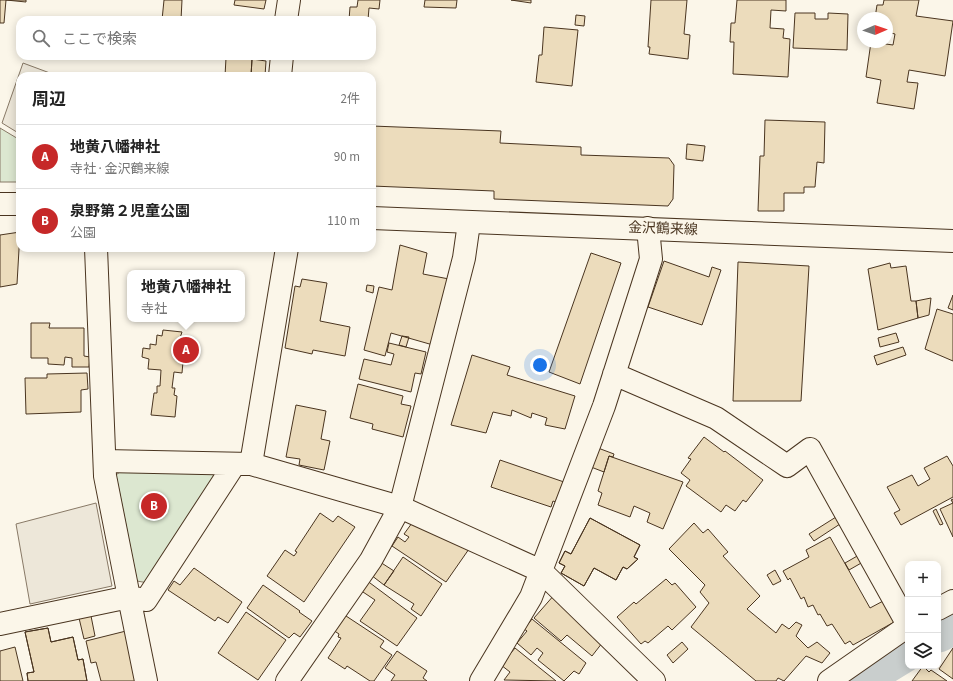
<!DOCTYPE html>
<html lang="ja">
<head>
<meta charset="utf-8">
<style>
	body { margin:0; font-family:"Source Sans 3","Noto Sans JP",sans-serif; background:#f6f6f6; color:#222 }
	.controls { position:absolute; right:12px; bottom:12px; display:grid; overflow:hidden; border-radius:8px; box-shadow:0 2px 10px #0003 }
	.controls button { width:36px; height:36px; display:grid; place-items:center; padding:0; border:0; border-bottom:1px solid #e0e0e0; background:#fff; color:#222; font:20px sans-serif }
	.compass { position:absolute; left:857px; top:12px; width:36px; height:36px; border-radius:50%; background:#fff; box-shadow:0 2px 10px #0003; rotate:88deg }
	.you { position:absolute; left:540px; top:365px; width:14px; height:14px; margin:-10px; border:3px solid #fff; border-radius:50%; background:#1a73e8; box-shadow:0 0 0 6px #1a73e833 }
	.badge { display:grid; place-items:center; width:26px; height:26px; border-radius:50%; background:#c62828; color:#fff; font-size:13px; font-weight:700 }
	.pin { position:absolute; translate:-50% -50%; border:2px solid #fff; box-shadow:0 1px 4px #0006 }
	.popup { position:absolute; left:127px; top:270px; width:118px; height:52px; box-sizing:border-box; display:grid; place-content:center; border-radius:8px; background:#fff; filter:drop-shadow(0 1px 3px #0005); font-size:13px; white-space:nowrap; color:#767676 }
	.popup b { font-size:15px; color:#222 }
	.popup::after { content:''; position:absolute; left:50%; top:100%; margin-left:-8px; border:8px solid transparent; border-top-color:#fff }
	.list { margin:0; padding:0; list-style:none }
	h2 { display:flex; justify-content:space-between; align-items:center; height:52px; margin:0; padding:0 16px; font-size:17px }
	h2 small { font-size:13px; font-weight:400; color:#767676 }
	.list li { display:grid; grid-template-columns:26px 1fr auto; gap:12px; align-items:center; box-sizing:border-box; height:64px; padding:0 16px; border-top:1px solid #e0e0e0 }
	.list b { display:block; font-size:15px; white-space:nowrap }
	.list p { margin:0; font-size:13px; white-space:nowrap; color:#767676 }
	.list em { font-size:13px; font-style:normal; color:#767676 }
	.icon { flex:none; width:22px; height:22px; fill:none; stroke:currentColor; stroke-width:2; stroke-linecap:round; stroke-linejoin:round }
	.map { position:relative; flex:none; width:953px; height:681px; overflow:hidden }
	.search { position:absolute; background:#fff; box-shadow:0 2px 10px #0003; left:16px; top:16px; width:360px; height:44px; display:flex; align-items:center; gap:10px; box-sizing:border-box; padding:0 14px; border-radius:12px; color:#767676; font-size:15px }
	.panel { position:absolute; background:#fff; box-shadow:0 2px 10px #0003; left:16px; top:72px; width:360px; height:180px; border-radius:12px }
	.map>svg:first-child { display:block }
</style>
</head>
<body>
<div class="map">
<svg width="953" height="681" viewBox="0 0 953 681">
	<rect width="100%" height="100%" fill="#fbf6e9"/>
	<path fill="#dce7d0" stroke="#887966" d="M0,128L20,140V182H0Z
		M125,468L214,470L217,480L148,583L137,581L116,475Z"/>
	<path fill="#ede7d9" stroke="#887966" d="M23,63L58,76H20V134L2,123Z
		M96,503L112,586L30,604L16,524Z"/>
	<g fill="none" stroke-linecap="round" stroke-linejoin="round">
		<path stroke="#c9cecd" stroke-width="45" d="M938,630L953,622
			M859,681L861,676L908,647"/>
	</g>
	<path fill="#ecdcbc" stroke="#4a3520" d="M0,0H26V2L6,0L4,23H0Z
		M164,0H182L181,20H162Z
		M235,0H266L264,9L234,5Z
		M358,0H380L379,9L369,8L368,20H349L350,7H357Z
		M425,0H457L456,8L424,7Z
		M511,0H531V3Z
		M651,0H687L684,34L690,35L688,59L649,54L650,47H648Z
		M737,0H786V11L771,10L770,28L784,29L783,38L790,39L788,77L733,74L734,42H730L731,23H735Z
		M884,0H919L916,16L953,21L945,76L909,70L907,82L918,83L914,109L877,103L881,80L866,77L871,42L893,45L895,34L887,32V18H875L877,5H883Z
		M795,13H815V19H828V13L848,14L847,50L793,48Z
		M576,15L585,16L584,26L575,25Z
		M544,27L578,30L572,86L536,82L539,55H542Z
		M226,58L252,59L251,76H225Z
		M252,59L266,61L265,76H251Z
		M765,120L825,122L824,163L817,162L815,187H804V193H784V211H758L760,156H764Z
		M372,126L501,131L500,143L581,147V155L669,158L674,165L673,199L668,206L494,199V191L372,186Z
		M687,144L705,146L703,161L686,159Z
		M20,232L17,284L0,287V235Z
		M400,245L427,253L423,274L449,279L433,345L391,333L385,356L364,350L379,287L392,290Z
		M591,253L621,263L580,384L549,372Z
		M664,261L709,277L712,267L721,270L702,325L648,307Z
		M738,262L809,266L801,401H733Z
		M890,263L891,268L906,266L911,301H916L918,318L878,330L868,269Z
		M302,279L327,283L320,321L350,327L345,356L313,350L312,354L285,348L295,286L300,287Z
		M367,285L374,286L373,293L366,291Z
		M953,295V310L948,308Z
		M931,298L929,315L918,318L916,301Z
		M937,309L953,314V361L925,349Z
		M31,323H50L49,328H84V356L90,357L89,367H72V358L65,357L64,365L48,364V358H31Z
		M163,330L182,332L180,338L185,339L182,373L174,372L172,388H175L174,395L177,396L175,417L151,415L154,393H157V386H160L161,370L148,369L149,359L142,357L143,348L150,349V344L156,345L157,335L162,336Z
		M896,333L899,342L880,347L878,338Z
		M402,336L409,337L406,347L399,345Z
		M389,343L426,352L421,374L415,373L411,392L359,379L364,359L391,365L394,354L387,352Z
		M903,347L906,355L877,365L874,356Z
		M472,355L510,367L507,375L575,396L565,429L545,425L547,418L532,413L531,418L512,410L511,416L493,412L486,433L451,425Z
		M87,373L88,389L81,390V412L26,414L25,378H47V374Z
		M358,384L403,396L401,404L411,406L403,437L372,429L373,424L350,418Z
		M296,405L326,411L321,439L330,441L324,470L299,465L300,459L286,457Z
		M704,437L724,452L725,451L763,480L746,502L743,500L735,511L726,505L721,512L686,486L690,480L681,473L691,459L688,458Z
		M598,448L614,454L613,457L609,456L604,472L591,467Z
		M609,456L683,482L663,529L647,522L650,513L634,506L630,517L598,505L602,493L598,491Z
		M947,456L953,466V497L901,525L894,513L900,510L887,487L912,475L918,486L930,479L924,468Z
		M500,460L564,482L558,503L553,501L551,507L491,487Z
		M953,499V537L940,509L953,503L951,500Z
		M936,509L943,524L940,525L933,511Z
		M320,513L333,522L338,516L355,527L304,602L267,576L285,550L294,556L297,552L295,551Z
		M836,517L840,524L814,541L809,534Z
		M590,518L640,545L634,557L638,559L627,569L623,567L616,580L594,568L584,586L561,573L565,566L559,563L565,551L571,554Z
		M590,518L640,545L634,557L638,559L627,569L623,567L616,580L594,568L584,586L561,573L565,566L559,563L565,551L571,554Z
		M412,523L469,549L446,582L392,546L398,537L405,542L409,537L404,534Z
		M694,523L703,533L708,529L728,552L723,556L760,596L747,609L776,633L782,624L789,629L796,622L802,625L796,636L808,648L817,642L830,653L822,663L806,656L784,681L778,678L776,681H756L691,627L709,603L700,592L705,585L669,549Z
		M830,537L870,608L885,600L896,621L853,645L850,641L845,644L832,624L827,626L820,614L818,615L813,605L808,607L804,597L801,599L790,578L788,580L783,571L809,557L806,550Z
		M859,555L863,562L849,570L845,563Z
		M403,557L442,584L421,616L411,609L414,604L384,585Z
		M380,562L394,571L384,585L371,575Z
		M194,568L242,602L228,623L218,617L215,621L168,590L174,581L180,585Z
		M775,570L781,581L773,585L767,575Z
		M666,579L672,585L675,583L696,607L672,630L668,626L648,643L645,641L641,644L617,617L634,602L636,604Z
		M366,580L417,618L397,646L360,621L375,600L360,590Z
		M263,585L300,611L299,612L312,621L300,637L294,633L289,638L247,608Z
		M555,594L606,638L592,656L567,635L561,641L534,618Z
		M246,612L286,640L258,680L218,653Z
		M343,614L384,641L380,647L392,655L374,681H370L347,666L345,669L328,658L341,638L338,637L339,634L333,630Z
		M91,616L95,636L84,639L79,618Z
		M532,619L586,663L579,674L574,671L564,681L538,660L543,653L537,648L531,655L517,643L527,631L524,629Z
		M48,628L51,642L73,637L78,660L83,659L87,681H28L27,673L34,672L25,632Z
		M48,628L51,642L73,637L78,660L83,659L87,681H28L27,673L34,672L25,632Z
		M126,631L137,681H101L96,662L91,663L86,641Z
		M682,642L688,649L673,663L667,655Z
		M15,647L23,681H0V651Z
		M515,648L556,681L504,680L510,672L501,665Z
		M953,648V679L939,669Z
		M397,651L427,671L423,678L427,681H391L395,675L385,668Z
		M923,666L929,672L931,670L947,681H912Z"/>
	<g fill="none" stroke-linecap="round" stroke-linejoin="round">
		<defs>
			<path id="minor" d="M286,20L289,0
				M280,76L282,56
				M614,374L716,418L787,466L810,449L908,625
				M105,461L251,464L400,507L541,571L654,681
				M251,464L287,248
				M938,609L953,601
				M0,624L129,597L105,476L96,248
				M146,681L129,597L146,600L234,465
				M287,681L371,560L400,507L464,258L469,223
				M481,681L531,597L604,406L651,259L648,228
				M829,681L908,626"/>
			<path id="primary" d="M0,204H20
				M372,218L953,241"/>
		</defs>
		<use href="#minor" stroke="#4a3520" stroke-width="24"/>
		<use href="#primary" stroke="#4a3520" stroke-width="24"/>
		<use href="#minor" stroke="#fbf6e9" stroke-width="22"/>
		<use href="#primary" stroke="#fbf6e9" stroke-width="22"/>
	</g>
	<g text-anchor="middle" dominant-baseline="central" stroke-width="3" stroke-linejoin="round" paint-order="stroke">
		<g font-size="14" fill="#4a3520" stroke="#fbf6e9">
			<text transform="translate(663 229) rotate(2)">金沢鶴来線</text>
		</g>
	</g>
</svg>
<div class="controls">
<button>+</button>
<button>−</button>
<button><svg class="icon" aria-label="layers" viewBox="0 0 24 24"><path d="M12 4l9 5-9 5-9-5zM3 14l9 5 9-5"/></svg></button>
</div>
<svg class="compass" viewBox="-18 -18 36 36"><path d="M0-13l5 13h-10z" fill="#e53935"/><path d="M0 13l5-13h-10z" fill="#767676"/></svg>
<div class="you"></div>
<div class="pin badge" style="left:186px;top:350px">A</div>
<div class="popup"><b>地黄八幡神社</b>寺社</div>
<div class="pin badge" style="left:154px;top:506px">B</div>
<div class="search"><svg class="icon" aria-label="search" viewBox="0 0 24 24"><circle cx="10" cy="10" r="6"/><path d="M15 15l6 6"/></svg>ここで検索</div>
<section class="panel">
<h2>周辺<small>2件</small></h2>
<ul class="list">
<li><span class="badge">A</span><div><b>地黄八幡神社</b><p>寺社 · 金沢鶴来線</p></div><em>90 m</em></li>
<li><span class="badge">B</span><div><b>泉野第２児童公園</b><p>公園</p></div><em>110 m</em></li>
</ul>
</section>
</div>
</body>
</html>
